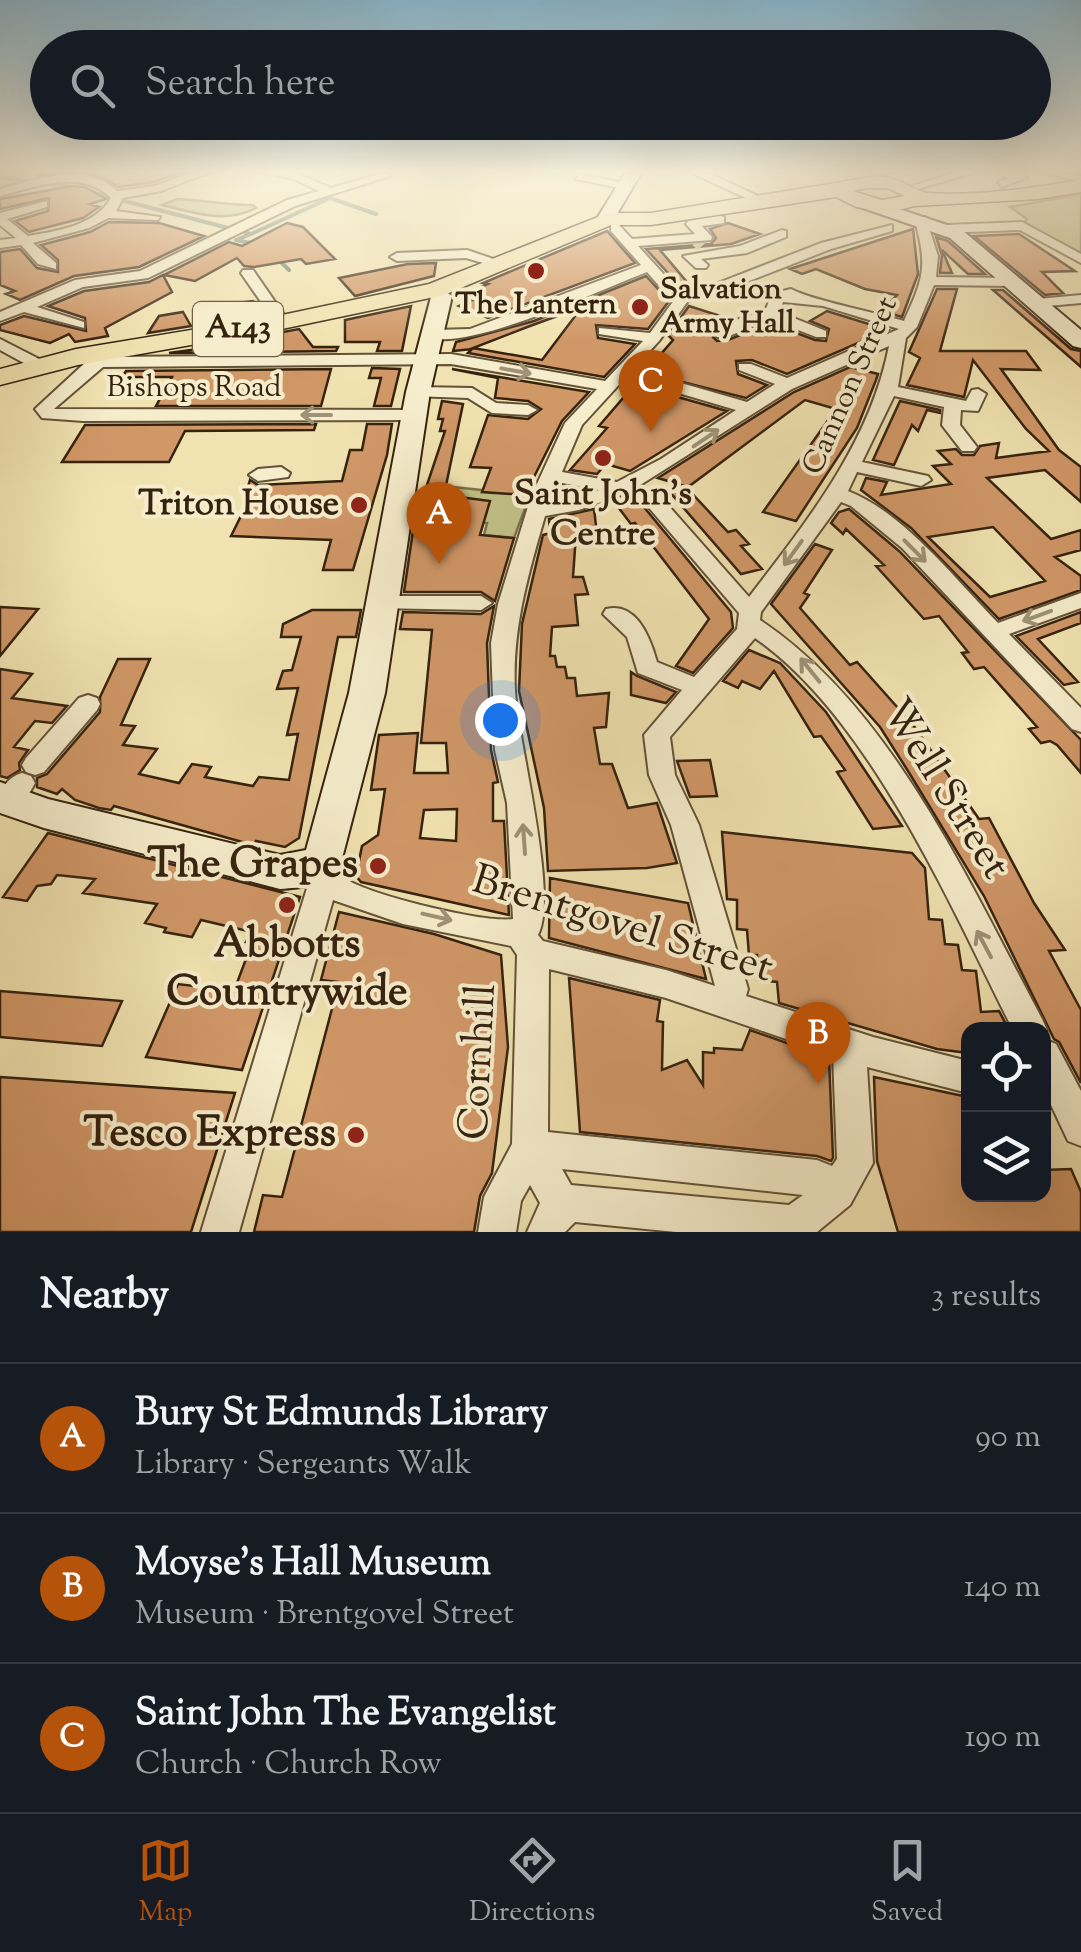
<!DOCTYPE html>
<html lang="en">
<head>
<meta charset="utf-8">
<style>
	body { margin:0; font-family:"Sorts Mill Goudy",serif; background:#20242c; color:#f1f3f6 }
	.controls { position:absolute; right:30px; bottom:30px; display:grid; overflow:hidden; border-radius:20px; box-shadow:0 10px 40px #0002 }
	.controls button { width:90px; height:90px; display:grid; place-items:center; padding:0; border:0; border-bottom:2px solid #363941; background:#171b24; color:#f1f3f6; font:50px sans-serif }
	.you { position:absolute; left:500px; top:720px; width:35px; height:35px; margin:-25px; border:8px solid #fff; border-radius:50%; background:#1a73e8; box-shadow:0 0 0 15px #1a73e833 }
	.badge { display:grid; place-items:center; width:65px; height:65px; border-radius:50%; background:#b45309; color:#fff; font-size:32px; font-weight:700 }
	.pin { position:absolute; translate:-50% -82px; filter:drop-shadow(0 2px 5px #0008) }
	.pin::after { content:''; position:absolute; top:52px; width:35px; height:30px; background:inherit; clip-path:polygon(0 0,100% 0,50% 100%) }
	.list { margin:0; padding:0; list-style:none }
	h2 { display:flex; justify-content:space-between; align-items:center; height:130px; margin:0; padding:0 40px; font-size:42px }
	h2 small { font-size:32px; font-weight:400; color:#9ea1a6 }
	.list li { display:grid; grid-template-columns:65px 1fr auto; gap:30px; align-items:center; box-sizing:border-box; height:150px; padding:0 40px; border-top:2px solid #363941 }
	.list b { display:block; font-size:38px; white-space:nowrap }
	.list p { margin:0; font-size:32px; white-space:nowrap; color:#9ea1a6 }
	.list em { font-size:32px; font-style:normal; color:#9ea1a6 }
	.icon { flex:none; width:55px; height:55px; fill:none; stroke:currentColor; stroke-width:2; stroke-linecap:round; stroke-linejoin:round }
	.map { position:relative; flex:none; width:1081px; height:1232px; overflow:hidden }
	.search { position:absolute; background:#171b24; box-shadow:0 10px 40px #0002; left:30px; right:30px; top:30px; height:110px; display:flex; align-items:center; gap:25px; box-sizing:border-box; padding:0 35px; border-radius:55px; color:#9ea1a6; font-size:38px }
	.sheet { height:580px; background:#171b24 }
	nav { display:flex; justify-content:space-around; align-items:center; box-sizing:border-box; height:140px; border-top:2px solid #363941; background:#171b24; font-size:28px; color:#9ea1a6 }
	nav a { display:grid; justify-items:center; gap:5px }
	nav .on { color:#b45309 }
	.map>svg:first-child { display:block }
</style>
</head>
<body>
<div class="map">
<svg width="1081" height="1232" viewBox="0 0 1081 1232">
	<rect width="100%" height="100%" fill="#f1e3b1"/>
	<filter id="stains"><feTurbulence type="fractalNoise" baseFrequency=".002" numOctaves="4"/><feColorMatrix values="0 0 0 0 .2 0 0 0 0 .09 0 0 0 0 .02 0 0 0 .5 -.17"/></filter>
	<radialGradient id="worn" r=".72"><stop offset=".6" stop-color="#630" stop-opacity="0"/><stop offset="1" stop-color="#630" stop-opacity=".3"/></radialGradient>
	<path fill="#c1c187" stroke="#7b724b" stroke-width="2.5" d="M1081,194V257L1022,225L1027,219L1010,207Z
		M177,199C203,200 226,205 253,205L256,208C223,224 196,213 162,205Z
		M453,487L530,495L514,538L484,535L487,523L445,519Z"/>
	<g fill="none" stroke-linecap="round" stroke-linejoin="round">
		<path stroke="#72806d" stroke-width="4" d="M0,177L78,188
			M94,193L251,234L236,240L255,244
			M251,234L330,198L376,214
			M277,258L289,270"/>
	</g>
	<path fill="#d09767" stroke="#35220f" stroke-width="2.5" fill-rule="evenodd" d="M55,170H188L154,182L118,187L106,179L77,171L35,176Z
		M72,186L85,187L106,199L90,204L99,207L83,218L29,232L15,221L48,211L49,198L0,209V199Z
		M109,222L159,223L204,236L139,267L74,276L20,300L6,294L15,291L0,285V252L20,249L37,268L58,272V260L41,245L90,232Z
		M287,223L303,227L335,259L306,264L301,259L254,267L244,266L237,258L195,281L164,275L229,242L242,246Z
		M728,223L760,234L731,244L660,250L692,288L680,286L646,249L711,244L716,238L710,229Z
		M913,229L918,274L902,317L882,311L897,295L865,289L816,269L802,274L790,269Z
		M607,231L635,263L488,318L459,306L473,300L467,298L481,293L474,290L488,284L483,283Z
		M1019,234L1075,271L1042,272L1063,293L1045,295L974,236Z
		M936,237L948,241L985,274H968L942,250L952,273H940L942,255Z
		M436,263L434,276L355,296L339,278L408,264Z
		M163,275L172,292L105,328L108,336L75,342L69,334L50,343L0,330V325L24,316L86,331L85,318L48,306L84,291L149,282Z
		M646,276L669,301L648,329L596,325L598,338L635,344L604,377L468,353L472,349L453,351L456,342L534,321ZM582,307L542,360L473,348L530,326Z
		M937,289H957L940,351H1026L1040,370L1001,369L1059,450L1081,467V502L1045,470L987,478L1051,539L1081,530V550L1055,557L1081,576V590L999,619L911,528L861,490L866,478L887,482L881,495L951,484L933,466L951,464L938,451L956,449L962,455H974L980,446L999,443L996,458L1049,451L1026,429L973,360L964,397L907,385L920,358L909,352ZM993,527L1045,581L990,597L928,537Z
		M993,290H1003L1071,349L1081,351V367Z
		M253,301L262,315L228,320L219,305Z
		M411,306L402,351H377L380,342H345V320Z
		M689,306L730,319L715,328L713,337L717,341L728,340L770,323L815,340L826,341L829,329L810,321L827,311L888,330L787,374L752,360L736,361L738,374L767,385L746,398L674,380L671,384L674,396L727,411L630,471L606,464L597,474L570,470L607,428L599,426L673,340L668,335Z
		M183,312L191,326L148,333L159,316Z
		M299,329L313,347H338L336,351L169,353L241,343L240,340Z
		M850,367L878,374L876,380L857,428L796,521L763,512L836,409L805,400L688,487L658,478L794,392Z
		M372,368L400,369L391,406H374L381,378H369Z
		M331,369L321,406H156L172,377H122L126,371Z
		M452,369L589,392L562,421L525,495L482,492L491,468L470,467L488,415L528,419L541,409L528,401L495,398L498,378Z
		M442,401L463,404L444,495L490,501L480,535L514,538L495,601L481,592H404L414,524L445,431H440L443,419H438Z
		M900,401L940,410V413L927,410L918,431L912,425L894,465L873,460Z
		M316,424L314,430L185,431L169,462H62L85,425Z
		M367,424H392L387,455L353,570H323L331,540L231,536L249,500H244L250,480L258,485L342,481L350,450H362Z
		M685,486L728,532L736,530L749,544L741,546L762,569L741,574L668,490Z
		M626,500L643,506L731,612L733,628L693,673L676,666L709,619L635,523L631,524L615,503Z
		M594,509L597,534L576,535L573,577H583L588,594L575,595L578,625L552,627L550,656H555L557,667H565L567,678H575L577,696L609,693L606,727L594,728L600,764H612L628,808L657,803L677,863L647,868L548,871L544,808L519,691L522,624L543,535L550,533L549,519Z
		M849,509L899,551L1081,740V773L1057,745L1050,741L1041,743L1029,729L1037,727L984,667L974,669L962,653L968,652L939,616L924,619L876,566L884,565L846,529L843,534L831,523L839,512Z
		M815,544L832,550L804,593L809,595L800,608L850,665L857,662L914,726L979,819L989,818L1034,903L1065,950L1049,951L1081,1010V1083L1059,1042L1054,1039L984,896L908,771L880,727L771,604Z
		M494,606L487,643L491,750L498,782L493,783V821H504L509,915L361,882L356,876L362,846L378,835L385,789L371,790L379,735L418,733L414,773H448L446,743H421L432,630L400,629L403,612L481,614ZM457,809L456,841L420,838L424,810Z
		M0,607L38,609L0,656Z
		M312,610H361L356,637H338L299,838L285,847L256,841L253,845L114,806L111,810L99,808L75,800L62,789L57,794L37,787V778L47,774L100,712V697L118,659H150L121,725L135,726L123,745L157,749L139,774L179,783L192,764L211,767L205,777L253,786L259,777L289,780L298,734L287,735L298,688L277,689L283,671L292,670L301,637H281L283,624Z
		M1081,612V623L1038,639L1078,682L1064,685L1016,636Z
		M749,650L780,663L826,712L902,826L873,829L837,772L845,770L821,736L814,737L774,671L760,689L742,681L738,688L723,681Z
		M0,669L32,674L12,698L67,706L52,723L35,721L14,747L28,750L19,763L20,770L7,778L0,776Z
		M631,672L637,676L676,692L666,703L631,695Z
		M710,760L717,796L690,797L677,761Z
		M722,832L912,853L925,868L929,919L942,920L945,944L958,945L962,970L976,971L981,1012L999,1011L1009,1030H968V1053L937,1049L779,1003L777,982L758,980L757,955H749L747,930L737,929V900L727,899Z
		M48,833L300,897L242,1070L146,1057L178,984L234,991L252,943L246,942L252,932L201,920L192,937L164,932L166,928L145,923L157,904L83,893L95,879L57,875L51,884L37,886L27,901L3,897Z
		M550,878L688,903L706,979L549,938Z
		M339,912L434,934L501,955L508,1047L492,1173L480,1196L474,1232H254L263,1195L282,1197L309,1096L339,982L321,980Z
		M569,978L660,1000L657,1021L663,1022L662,1070L687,1060L703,1085V1052L714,1053V1048L742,1050L750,1030L829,1058L833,1158L831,1161L817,1156L580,1132Z
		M0,991L122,1001L102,1046L0,1037Z
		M0,1077L235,1093L191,1232H0Z
		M874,1077L968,1097V1194H1044V1170L1071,1169L1081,1192V1232H898L877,1161Z"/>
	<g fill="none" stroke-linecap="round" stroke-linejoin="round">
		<path stroke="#cbbc91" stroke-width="12" stroke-dasharray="12 6" stroke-linecap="butt" d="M697,241L702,246"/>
		<defs>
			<path id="street" d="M199,170H215L161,191L123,198L116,211L160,217L158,220L108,218L89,228L33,243L56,263V269L38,264L21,245L0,248V240L16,238L0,225V213L47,201V207L7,219L28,236C56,231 95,226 111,198C81,168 35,187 0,196V189C35,179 87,162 117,191L155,186Z
				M249,170L294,172L331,188L384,173L390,176L295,206L148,278L83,287L37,307L84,322V328L24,312L0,321V312L75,280L140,271L287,200L319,191L291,178Z
				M699,170L704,171L771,202L761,205L696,175Z
				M964,170H983L918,189L912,186Z
				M989,170H1007L1027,178L1002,187L998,182L1009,178Z
				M1039,170L1081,176V182L1041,172Z
				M580,174L628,184L630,186L624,189L576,179Z
				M720,216L724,217V223L702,226L712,237L711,240L638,246L678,290L695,292L821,243L892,225V231L831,249L744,283L778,292L791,289C811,300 873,312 904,321C922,281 928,268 916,225L925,217L931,221L928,225L938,256L936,277L1013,278L1020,282L1013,286L934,285L917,327L906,338L898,387L966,401L972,390L978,389L986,394L978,411L961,410L960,425L977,447L974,451H962L942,425L944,407L894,396L862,462L928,476L931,480L921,486L857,472L848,491C903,512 956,580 998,623L1081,593V608L1009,634L1081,708V732L1072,729L902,548L851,506L841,502L761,612L760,620C892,708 969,883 1042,1019L1047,1030L1044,1037V1030H1013C950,905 870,718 755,638L670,737L675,775L699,825L748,989L746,996L873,1037L968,1061V1093L867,1067L873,1163L850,1205L817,1232H676L575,1222L565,1232H527L540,1203L530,1185L521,1201L516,1232H478L484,1197L512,1144L517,955L511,946L403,924L333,900L239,1232H201L308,885L299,873L304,865C323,858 336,874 353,883C382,897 482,923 513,919L507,803L495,750L491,643L498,604L531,497L565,423L597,389L451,364L103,367L54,409L414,410L423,415L414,420L83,421L42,418L35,409L87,361L103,357L451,354L605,381L643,341L599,334V328L650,333L675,299L668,296L647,272C607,287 457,357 425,335L433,330L470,329L641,265L611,231V225H619L632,239L695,234L686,224L688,221ZM731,288L770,299L765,311L736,320L717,331V337H727L770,319L816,337H826V331L779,312L783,302L823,306L899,329L787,378L751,364H739V370L775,384L747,402L681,383L675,384V392L736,410L661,459L617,482L562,472L582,425L659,341L688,301ZM889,346C870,443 808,520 749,597L659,495L637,487L792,389ZM557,482L599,490L549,504ZM621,495L645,503L739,613L737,629L694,677L657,662C651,640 637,601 606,609L603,614L627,637L638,673L682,690L644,735L649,775L671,825L715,986L666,970L543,941L538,935C559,895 518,743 515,691C512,629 528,575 545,516L579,510ZM549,969L666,998L833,1055L837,1159L832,1166L817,1160L548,1132ZM562,1169L803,1195L789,1205L571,1185Z
				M1022,222L1081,254V263L1020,230L945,233L939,229L945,225Z
				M782,230L786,231V237L747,253L701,259L708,265L706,268H696L683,256L740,246Z
				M467,250L511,265L504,269L466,258L397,261L390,257L397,253Z
				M243,270H253L289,322L287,325H277L241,273Z
				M1081,295V303L1037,307L1030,303L1037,299Z
				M0,339L45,362L47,365L33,368L0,350Z
				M418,387L472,388L496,403L528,405L537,410L528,415L492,413L468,398L412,396V388Z
				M281,467L290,473L288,477L258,481L249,475L258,469Z
				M382,596H481L492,603L481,610L374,608L371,603L374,598Z
				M88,695L97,698L100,704L97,710L44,772L35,775L26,772L22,765L26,758L79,698Z
				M22,773L31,776L35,783C27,798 19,813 0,808C0,791 5,778 22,773Z
				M1044,1039L1056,1044L1081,1091V1146L1068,1141L1044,1090Z"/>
			<path id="secondary" d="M627,170H643L611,224H599L596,220Z
				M866,198L962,230L1081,330V348L1073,346L950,238L860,207V199Z
				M436,284L452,296L430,392L385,693L339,870C321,888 304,887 280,889L44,828L0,813V782L48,799L280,855L306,850L349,693L406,392L431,297L426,290Z"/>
			<path id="primary" d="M878,176C900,177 918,193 929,193C979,196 1032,188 1081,180V192L1038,199L914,206L891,212L856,207L836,197L651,225H611L444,295L282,329L78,365L0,385V369L76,349L282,315L429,284L608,213H651ZM867,188H888L904,196L882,200L853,191Z"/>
		</defs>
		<use href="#street" stroke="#645238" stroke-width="4"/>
		<use href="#secondary" stroke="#35220f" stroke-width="4"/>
		<use href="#primary" stroke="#35220f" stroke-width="3"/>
		<use href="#street" fill="#f6edcc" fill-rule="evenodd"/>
		<use href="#secondary" fill="#f6edcc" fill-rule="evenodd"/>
		<use href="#primary" fill="#f1e3b1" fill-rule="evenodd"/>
	</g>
	<defs><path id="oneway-shaft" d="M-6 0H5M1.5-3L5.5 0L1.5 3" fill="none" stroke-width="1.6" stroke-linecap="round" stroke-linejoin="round" transform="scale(2.5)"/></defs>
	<g stroke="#9f9277">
		<use href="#oneway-shaft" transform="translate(516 371) rotate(10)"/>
		<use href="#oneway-shaft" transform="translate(316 415) rotate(180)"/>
		<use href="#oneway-shaft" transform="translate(706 438) rotate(-34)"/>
		<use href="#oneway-shaft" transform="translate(915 551) rotate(45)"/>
		<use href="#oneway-shaft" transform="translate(793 553) rotate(126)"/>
		<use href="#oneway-shaft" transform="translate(1037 616) rotate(160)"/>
		<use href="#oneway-shaft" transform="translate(810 670) rotate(-129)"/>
		<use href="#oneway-shaft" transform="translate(524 839) rotate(-94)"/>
		<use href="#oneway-shaft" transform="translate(437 917) rotate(13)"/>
		<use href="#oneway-shaft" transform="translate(984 944) rotate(-118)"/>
	</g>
	<linearGradient id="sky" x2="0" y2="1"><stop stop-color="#89b8d0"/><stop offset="0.5" stop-color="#f9f2dc"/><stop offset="1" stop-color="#f9f2dc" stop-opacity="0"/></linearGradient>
	<rect width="1081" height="342" fill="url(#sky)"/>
	<g fill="#8f2418" stroke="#f6edcc" stroke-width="4">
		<circle cx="536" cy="271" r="10"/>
		<circle cx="640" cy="307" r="10"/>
		<circle cx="603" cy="458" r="10"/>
		<circle cx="359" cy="505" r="10"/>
		<circle cx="378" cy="866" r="10"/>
		<circle cx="287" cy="905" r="10"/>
		<circle cx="356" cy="1135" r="10"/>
	</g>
	<g text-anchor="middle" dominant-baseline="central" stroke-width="8" stroke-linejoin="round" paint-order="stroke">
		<g font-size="30" font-weight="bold" fill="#35220f" stroke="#f6edcc" text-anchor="start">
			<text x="660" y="290">Salvation<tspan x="660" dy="34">Army Hall</tspan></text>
			<text x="536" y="305" text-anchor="middle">The Lantern</text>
		</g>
		<g font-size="30" fill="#35220f" stroke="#f6edcc">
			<text transform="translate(851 386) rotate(-66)">Cannon Street</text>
			<text x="194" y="388">Bishops Road</text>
		</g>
		<rect fill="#f6edcc" stroke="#6f5f48" stroke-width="2.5" x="193" y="302" width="90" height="54" rx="8"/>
		<g font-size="32" font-weight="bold" fill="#35220f">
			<text x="238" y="329">A143</text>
		</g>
		<g font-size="35" font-weight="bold" fill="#35220f" stroke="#f6edcc">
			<text x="603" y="495">Saint John's<tspan x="603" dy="40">Centre</tspan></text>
			<text x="339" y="505" text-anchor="end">Triton House</text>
		</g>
		<g font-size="42" fill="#35220f" stroke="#f6edcc">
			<text transform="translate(944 790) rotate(58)">Well Street</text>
			<text transform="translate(622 926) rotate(17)">Brentgovel Street</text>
			<text transform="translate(480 1062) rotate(-87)">Cornhill</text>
		</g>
		<g font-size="42" font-weight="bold" fill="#35220f" stroke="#f6edcc" text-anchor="end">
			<text x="358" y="866">The Grapes</text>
			<text x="287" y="946" text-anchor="middle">Abbotts<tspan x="287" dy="48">Countrywide</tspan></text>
			<text x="336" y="1135">Tesco Express</text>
		</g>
	</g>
	<rect width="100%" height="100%" filter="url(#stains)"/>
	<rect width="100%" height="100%" fill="url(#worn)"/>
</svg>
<div class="controls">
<button><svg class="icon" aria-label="locate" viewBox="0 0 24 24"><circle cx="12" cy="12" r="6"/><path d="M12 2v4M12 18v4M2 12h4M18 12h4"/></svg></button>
<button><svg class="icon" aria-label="layers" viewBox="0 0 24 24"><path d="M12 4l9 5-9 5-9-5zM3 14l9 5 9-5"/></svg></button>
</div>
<div class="you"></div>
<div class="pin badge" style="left:439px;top:564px">A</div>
<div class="pin badge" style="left:818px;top:1084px">B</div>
<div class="pin badge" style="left:651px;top:432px">C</div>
<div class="search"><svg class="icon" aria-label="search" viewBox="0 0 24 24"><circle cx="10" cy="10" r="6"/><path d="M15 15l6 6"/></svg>Search here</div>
</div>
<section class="sheet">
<h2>Nearby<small>3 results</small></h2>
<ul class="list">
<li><span class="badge">A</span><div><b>Bury St Edmunds Library</b><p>Library · Sergeants Walk</p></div><em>90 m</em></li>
<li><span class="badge">B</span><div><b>Moyse's Hall Museum</b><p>Museum · Brentgovel Street</p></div><em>140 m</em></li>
<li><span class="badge">C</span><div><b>Saint John The Evangelist</b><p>Church · Church Row</p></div><em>190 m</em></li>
</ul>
</section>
<nav>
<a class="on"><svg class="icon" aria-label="map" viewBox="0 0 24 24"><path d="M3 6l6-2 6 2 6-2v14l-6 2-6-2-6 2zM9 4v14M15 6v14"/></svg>Map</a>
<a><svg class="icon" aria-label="directions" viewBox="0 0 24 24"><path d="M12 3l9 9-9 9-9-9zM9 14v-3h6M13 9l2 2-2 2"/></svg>Directions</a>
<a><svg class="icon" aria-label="saved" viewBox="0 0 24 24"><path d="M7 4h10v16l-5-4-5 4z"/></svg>Saved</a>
</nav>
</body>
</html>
